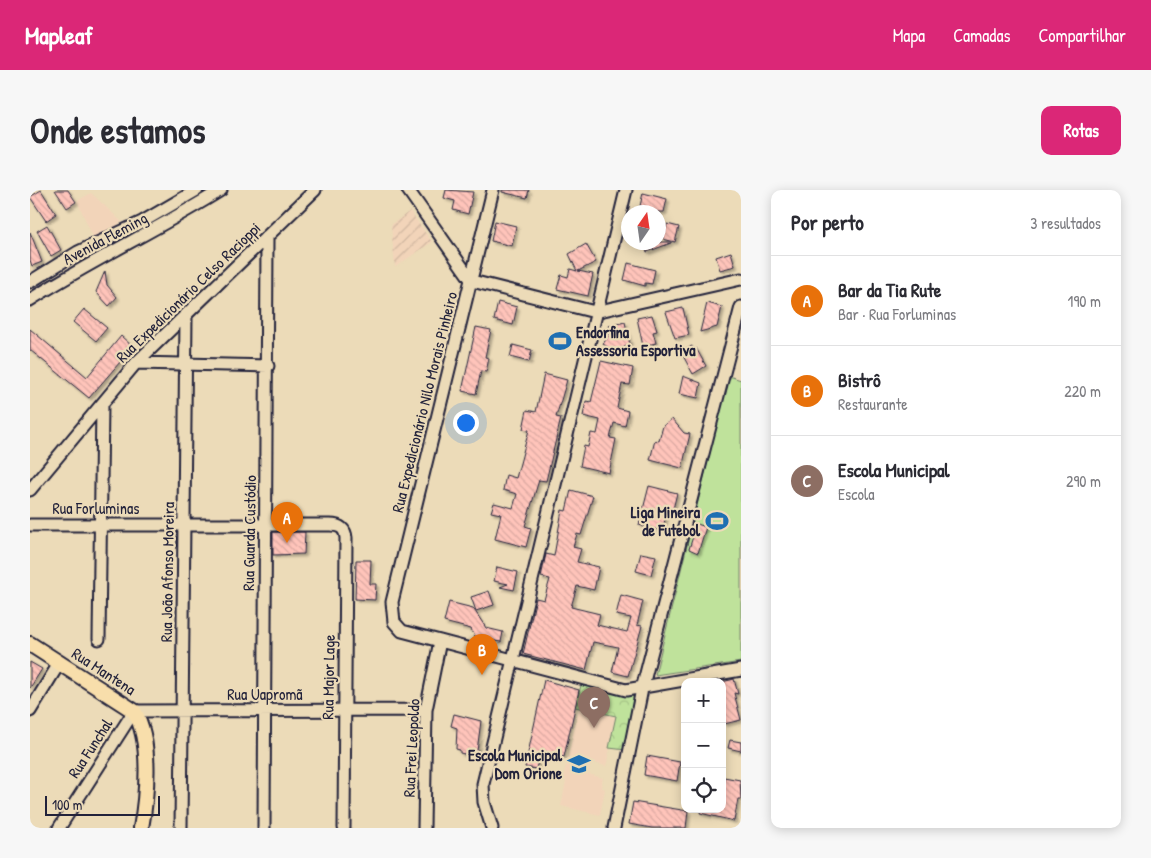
<!DOCTYPE html>
<html lang="pt">
<head>
<meta charset="utf-8">
<style>
	body { margin:0; font-family:"Patrick Hand",sans-serif; background:#f7f7f7; color:#2b2b33 }
	.controls { position:absolute; right:15px; bottom:15px; display:grid; overflow:hidden; border-radius:10px; box-shadow:0 2px 12px #0003 }
	.controls button { width:45px; height:45px; display:grid; place-items:center; padding:0; border:0; border-bottom:1px solid #e1e1e2; background:#fff; color:#2b2b33; font:25px sans-serif }
	.compass { position:absolute; left:591px; top:15px; width:45px; height:45px; border-radius:50%; background:#fff; box-shadow:0 2px 12px #0003; rotate:13deg }
	.scale { position:absolute; left:15px; bottom:12px; width:115px; box-sizing:border-box; padding-left:5px; border:2px solid #22223b; border-top:0; font-size:14px; line-height:18px; white-space:nowrap; color:#22223b; -webkit-text-stroke:4px #ecdbb8; paint-order:stroke }
	.you { position:absolute; left:435px; top:232px; width:18px; height:18px; margin:-12px; border:4px solid #fff; border-radius:50%; background:#1a73e8; box-shadow:0 0 0 8px #1a73e833 }
	.badge { display:grid; place-items:center; width:32px; height:32px; border-radius:50%; background:#db2777; color:#fff; font-size:16px; font-weight:700 }
	.pin { position:absolute; translate:-50% -41px; filter:drop-shadow(0 1px 2px #0008) }
	.pin::after { content:''; position:absolute; top:26px; width:18px; height:15px; background:inherit; clip-path:polygon(0 0,100% 0,50% 100%) }
	.list { margin:0; padding:0; list-style:none }
	h2 { display:flex; justify-content:space-between; align-items:center; height:65px; margin:0; padding:0 20px; font-size:21px }
	h2 small { font-size:16px; font-weight:400; color:#7c7c81 }
	.list li { display:grid; grid-template-columns:32px 1fr auto; gap:15px; align-items:center; box-sizing:border-box; height:90px; padding:0 20px; border-top:1px solid #e1e1e2 }
	.list b { display:block; font-size:19px; white-space:nowrap }
	.list p { margin:0; font-size:16px; white-space:nowrap; color:#7c7c81 }
	.list em { font-size:16px; font-style:normal; color:#7c7c81 }
	.icon { flex:none; width:28px; height:28px; fill:none; stroke:currentColor; stroke-width:2; stroke-linecap:round; stroke-linejoin:round }
	.map { position:relative; flex:none; width:711px; height:638px; overflow:hidden; border-radius:10px }
	header { display:flex; align-items:center; gap:30px; box-sizing:border-box; height:70px; padding:0 25px; background:#db2777; color:#fff }
	header strong { font-size:24px }
	nav { display:flex; gap:28px; margin-inline-start:auto; font-size:18px }
	.intro { display:flex; align-items:center; justify-content:space-between; box-sizing:border-box; height:120px; padding:0 30px }
	h1 { margin:0; font-size:35px }
	.button { padding:12px 22px; border-radius:10px; background:#db2777; color:#fff; font-size:18px; font-weight:700 }
	main { display:flex; gap:30px; padding:0 30px }
	aside { flex:1; background:#fff; border-radius:10px; box-shadow:0 2px 12px #0003 }
	.map>svg:first-child { display:block }
</style>
</head>
<body>
<header>
<strong>Mapleaf</strong>
<nav><a>Mapa</a><a>Camadas</a><a>Compartilhar</a></nav>
</header>
<div class="intro"><h1>Onde estamos</h1><a class="button">Rotas</a></div>
<main>
<div class="map">
<svg width="711" height="638" viewBox="0 0 711 638">
	<defs>
		<pattern id="industrial-furrows" width="10" height="10" patternUnits="userSpaceOnUse" patternTransform="scale(1.25)"><rect width="10" height="10" fill="#f2d4b9"/><path d="M-1 1l2-2M0 10L10 0M9 11l2-2" fill="none" stroke="#cfb6a0"/></pattern>
		<pattern id="forest-crowns" width="20" height="18" patternUnits="userSpaceOnUse" patternTransform="scale(1.25)"><rect width="20" height="18" fill="#bfe29b"/><path d="M2 6a3 3 0 1 1 6 0M12 15a3 3 0 1 1 6 0" fill="none" stroke="#a4c286"/></pattern>
		<pattern id="building-back-hatch" width="6" height="6" patternUnits="userSpaceOnUse" patternTransform="scale(1.25)"><rect width="6" height="6" fill="#ffc4ba"/><path d="M-1 5l2 2M0 0l6 6M5-1l2 2" fill="none" stroke="#daa8a1"/></pattern>
		<filter id="shadow"><feDropShadow dx="2.5" dy="2.5" stdDeviation="1" flood-color="#0004"/></filter>
	</defs>
	<rect width="100%" height="100%" fill="#ecdbb8"/>
	<filter id="ink" filterUnits="userSpaceOnUse"><feTurbulence type="fractalNoise" baseFrequency=".02" numOctaves="2"/><feDisplacementMap in="SourceGraphic" scale="10" xChannelSelector="R" yChannelSelector="G"/><feConvolveMatrix kernelMatrix="1 2 1 2 8 2 1 2 1" color-interpolation-filters="sRGB"/></filter>
	<g filter="url(#ink)">
		<path fill="#f2d4b9" d="M61,3L92,32L64,49L47,11Z
			M549,518L587,526L576,576L561,572L558,584L573,588L571,597L575,599L570,625L531,616L536,591L533,589Z"/>
		<path fill="url(#industrial-furrows)" d="M380,21L402,52L365,77L361,35Z"/>
		<path fill="#bfe29b" stroke="#70826b" d="M699,186L711,190V472L625,485Z"/>
		<path fill="url(#forest-crowns)" stroke="#70826b" d="M552,492L612,500L596,560L579,558L586,526L545,517Z"/>
		<path fill="url(#building-back-hatch)" stroke="#22223b" filter="url(#shadow)" d="M11,0L26,24L16,31L0,7Z
			M25,0H38L46,12L37,18Z
			M416,0L443,2L438,24L423,20L425,11L414,8Z
			M472,0H499L497,8L472,2Z
			M613,3L637,9L634,22H613L614,17L610,16Z
			M465,31L486,36L482,56L461,51Z
			M637,34L649,37L645,52L633,49Z
			M17,35L31,60L21,66L7,41Z
			M0,42L12,72L2,76L0,70Z
			M613,52H641V53L617,62Z
			M556,54L566,72L548,81L563,84L558,106L527,99L531,85L538,87L540,79L547,81L539,64Z
			M701,62L705,76L690,80L686,67Z
			M598,73L625,80L622,94L615,93V96L594,90Z
			M75,81L77,95L87,107L79,116L66,102Z
			M468,112L487,117L483,135L464,130Z
			M677,113L692,117L687,137L670,142Z
			M653,118L659,145L645,148L636,122Z
			M54,119L77,138L66,151L43,132Z
			M622,125L627,141L623,142L626,153L613,156L607,128Z
			M595,132L600,155L595,156L589,165L573,154L581,142L579,136Z
			M446,137L461,140L455,167L459,168L456,182L451,181L446,204L432,201Z
			M0,139L57,187L91,146L103,157L59,208L0,160Z
			M483,155L502,160L499,172L480,167Z
			M662,156L665,166L666,158L676,176L663,184L651,162Z
			M571,171L603,178L600,195L592,194L587,218L598,221L595,236L584,233L580,248L586,249L579,283L550,276L554,256L558,257L561,243L567,244L570,230L553,226L556,211L561,212Z
			M514,184L537,190L526,227L531,228L516,291L509,290L495,336L501,338L496,357L465,349L471,324L461,322L464,313L483,318L487,304L473,300L476,285L486,288L499,240L493,239L497,220L506,222Z
			M653,186L671,193L668,208L649,204Z
			M642,229L654,243L660,244L652,278L620,270L625,250L629,251L633,236Z
			M619,296L647,303L642,323L637,322L632,341L609,335Z
			M541,300L563,306L551,345L547,344L543,357L551,359L547,372L569,377L564,400L547,396L541,417L570,424L567,435L597,442L601,428L586,425L591,405L613,411L607,435L612,436L598,486L582,482L588,457L563,452L556,480L493,464L506,408L514,410L520,389L511,387L516,364L524,366L532,320L536,321Z
			M667,334L676,337L668,363L659,359Z
			M243,342H275L274,364L243,365Z
			M611,363L626,366L621,385L606,381Z
			M326,370H341L340,394H346L345,410L325,409Z
			M467,377L488,382L484,400L470,397L478,394L464,391Z
			M459,401L464,415L446,421L441,407Z
			M419,412L443,418L456,438L473,442L471,452L446,448L441,439L414,432Z
			M0,472L12,479L0,498Z
			M704,489L708,504L704,503L711,530L694,534L692,492Z
			M514,490L549,500L534,567L510,562L506,579L495,577Z
			M424,524L451,531L447,561L453,562L452,568L430,563V560L426,559L427,538L421,536Z
			M700,550L711,552V561L698,558Z
			M617,566L650,572L647,591L614,585Z
			M694,587L710,590L711,609H708L704,631L670,623L671,619H692Z
			M603,612L658,621L656,638H622L599,634Z"/>
		<g fill="none" stroke-linecap="round" stroke-linejoin="round">
			<defs>
				<path id="minor" d="M378,0L442,91L565,122L711,89
					M463,0L362,412L364,432L372,441L596,500L711,480
					M0,92L48,62L112,32L167,0
					M0,110C62,70 129,39 191,0
					M106,173L238,176
					M0,300L106,173L285,0
					M0,335H300C310,335 315,338 316,348L314,638
					M69,449L72,215
					M0,521L30,472
					M29,638L104,521L396,520
					M151,638L156,126
					M234,638L237,49
					M394,638L396,520L410,451
					M462,638L454,612L453,594L596,0
					M584,638L612,499L711,117"/>
				<path id="major" d="M0,454L104,521C122,550 117,605 111,638"/>
			</defs>
			<use href="#minor" stroke="#22223b" stroke-width="15"/>
			<use href="#major" stroke="#22223b" stroke-width="18"/>
			<use href="#minor" stroke="#ecdbb8" stroke-width="11"/>
			<use href="#major" stroke="#f8deab" stroke-width="14"/>
		</g>
	</g>
	<defs>
		<symbol id="stadium-bare" viewBox="-9 -9 18 18"><path d="M0-5a6.5 5 0 1 0 0 10a6.5 5 0 1 0 0-10ZM-3.5-1.8h7v3.6h-7Z" fill="#1f6fb2" stroke="#ecdbb8" stroke-width="2.5" paint-order="stroke"/></symbol>
		<symbol id="school-bare" viewBox="-9 -9 18 18"><path d="M0-5L7-2L0 1L-7-2ZM-4 1L0 2.5L4 1V4Q0 6-4 4Z" fill="#1f6fb2" stroke="#ecdbb8" stroke-width="2.5" paint-order="stroke"/></symbol>
	</defs>
	<g fill-rule="evenodd">
		<use href="#stadium-bare" x="514" y="135" width="32" height="32"/>
		<use href="#stadium-bare" x="671" y="315" width="32" height="32"/>
		<use href="#school-bare" x="533" y="558" width="32" height="32"/>
	</g>
	<g text-anchor="middle" dominant-baseline="central" stroke-width="4.5" stroke-linejoin="round" paint-order="stroke">
		<g font-size="16" fill="#22223b" stroke="#ecdbb8">
			<text transform="translate(75 48) rotate(-28)">Avenida Fleming</text>
			<text transform="translate(158 102) rotate(-44)">Rua Expedicionário Celso Racioppi</text>
			<text transform="translate(394 212) rotate(-76)">Rua Expedicionário Nilo Morais Pinheiro</text>
			<text x="66" y="318">Rua Forluminas</text>
			<text transform="translate(219 343) rotate(-89)">Rua Guarda Custódio</text>
			<text transform="translate(137 382) rotate(-89)">Rua João Afonso Moreira</text>
			<text transform="translate(74 481) rotate(33)">Rua Mantena</text>
			<text transform="translate(298 487) rotate(-89)">Rua Major Lage</text>
			<text x="235" y="504">Rua Uapromã</text>
			<text transform="translate(60 558) rotate(-57)">Rua Funchal</text>
			<text transform="translate(381 558) rotate(-87)">Rua Frei Leopoldo</text>
		</g>
		<g font-size="16" font-weight="bold" fill="#22223b" stroke="#ecdbb8" text-anchor="end">
			<text x="546" y="142" text-anchor="start">Endorfina<tspan x="546" dy="18">Assessoria Esportiva</tspan></text>
			<text x="670" y="322">Liga Mineira<tspan x="670" dy="18">de Futebol</tspan></text>
			<text x="532" y="565">Escola Municipal<tspan x="532" dy="18">Dom Orione</tspan></text>
		</g>
	</g>
</svg>
<div class="controls">
<button>+</button>
<button>−</button>
<button><svg class="icon" aria-label="locate" viewBox="0 0 24 24"><circle cx="12" cy="12" r="6"/><path d="M12 2v4M12 18v4M2 12h4M18 12h4"/></svg></button>
</div>
<svg class="compass" viewBox="-18 -18 36 36"><path d="M0-13l5 13h-10z" fill="#e53935"/><path d="M0 13l5-13h-10z" fill="#7c7c81"/></svg>
<div class="scale">100 m</div>
<div class="you"></div>
<div class="pin badge" style="left:257px;top:353px;background:#e8710a">A</div>
<div class="pin badge" style="left:452px;top:485px;background:#e8710a">B</div>
<div class="pin badge" style="left:564px;top:538px;background:#8d6e63">C</div>
</div>
<aside>
<h2>Por perto<small>3 resultados</small></h2>
<ul class="list">
<li><span class="badge" style="background:#e8710a">A</span><div><b>Bar da Tia Rute</b><p>Bar · Rua Forluminas</p></div><em>190 m</em></li>
<li><span class="badge" style="background:#e8710a">B</span><div><b>Bistrô</b><p>Restaurante</p></div><em>220 m</em></li>
<li><span class="badge" style="background:#8d6e63">C</span><div><b>Escola Municipal</b><p>Escola</p></div><em>290 m</em></li>
</ul>
</aside>
</main>
</body>
</html>
